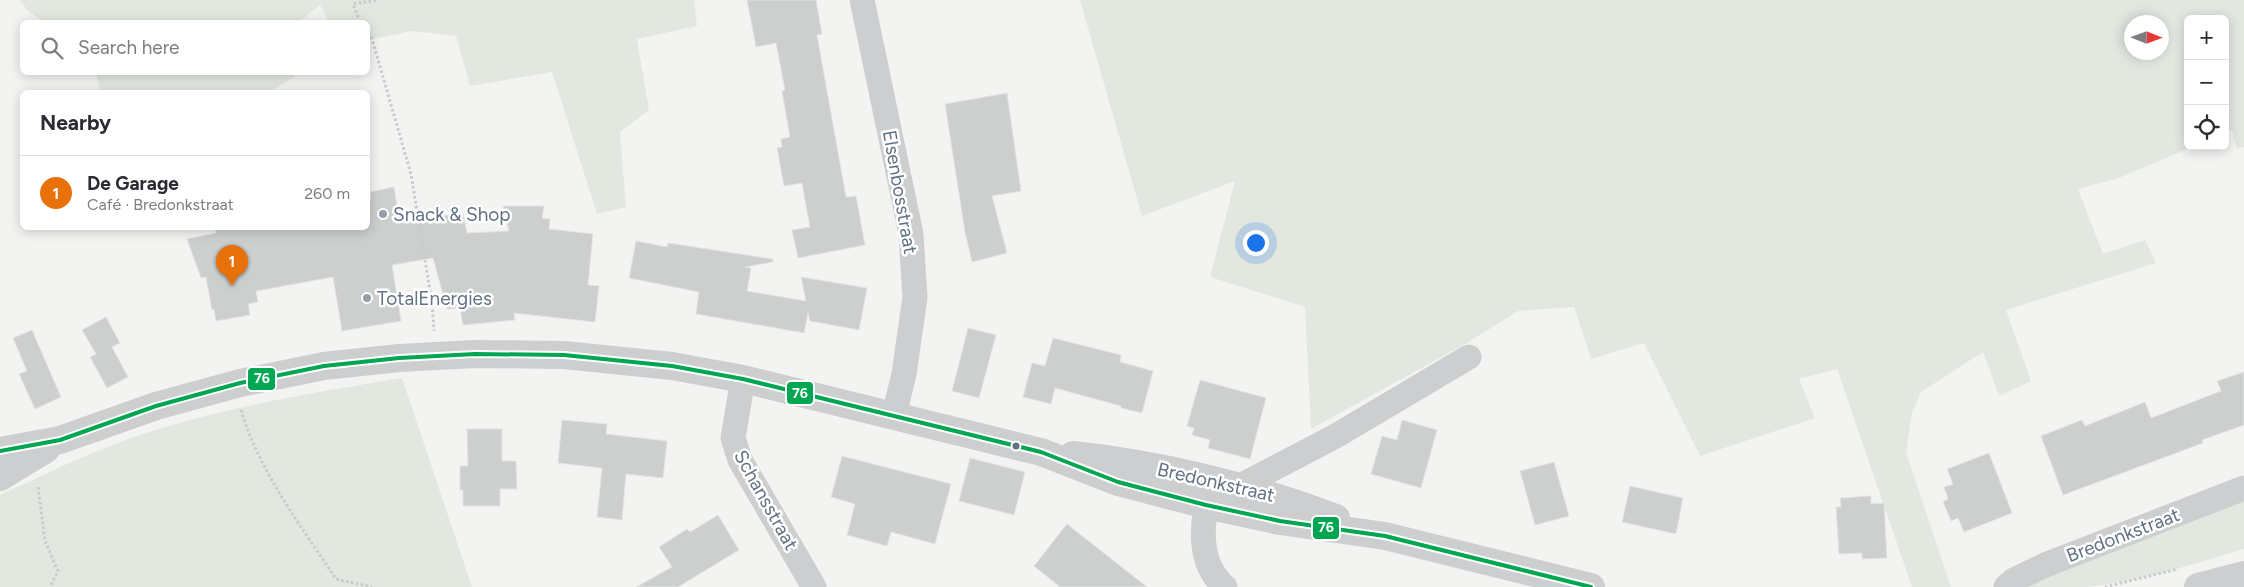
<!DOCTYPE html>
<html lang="en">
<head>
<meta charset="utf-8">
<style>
	body { margin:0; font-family:Figtree,sans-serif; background:#f7f7f7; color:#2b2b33 }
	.controls { position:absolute; right:15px; top:15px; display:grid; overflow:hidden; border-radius:8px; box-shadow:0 2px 12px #0003 }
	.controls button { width:45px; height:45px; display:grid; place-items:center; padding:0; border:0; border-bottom:1px solid #e1e1e2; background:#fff; color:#2b2b33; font:25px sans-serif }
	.compass { position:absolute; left:2124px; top:15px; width:45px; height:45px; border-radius:50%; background:#fff; box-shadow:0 2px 12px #0003; rotate:91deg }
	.you { position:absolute; left:1255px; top:242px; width:18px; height:18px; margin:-12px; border:4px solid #fff; border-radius:50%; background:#1a73e8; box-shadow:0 0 0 8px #1a73e833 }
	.badge { display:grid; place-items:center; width:32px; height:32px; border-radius:50%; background:#db2777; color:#fff; font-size:16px; font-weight:700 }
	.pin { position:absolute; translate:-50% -41px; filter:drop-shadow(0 1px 2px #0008) }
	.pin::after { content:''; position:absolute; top:26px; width:18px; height:15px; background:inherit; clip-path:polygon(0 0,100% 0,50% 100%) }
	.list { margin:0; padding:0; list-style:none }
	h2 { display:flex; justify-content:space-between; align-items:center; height:65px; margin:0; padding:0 20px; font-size:21px }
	h2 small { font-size:16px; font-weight:400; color:#7c7c81 }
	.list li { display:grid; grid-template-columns:32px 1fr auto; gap:15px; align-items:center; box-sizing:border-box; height:75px; padding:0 20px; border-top:1px solid #e1e1e2 }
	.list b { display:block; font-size:19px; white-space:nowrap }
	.list p { margin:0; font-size:16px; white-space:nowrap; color:#7c7c81 }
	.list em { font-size:16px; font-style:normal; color:#7c7c81 }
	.icon { flex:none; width:28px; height:28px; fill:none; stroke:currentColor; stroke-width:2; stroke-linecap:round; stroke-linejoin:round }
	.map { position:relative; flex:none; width:2244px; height:587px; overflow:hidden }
	.search { position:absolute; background:#fff; box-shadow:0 2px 12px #0003; left:20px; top:20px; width:350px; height:55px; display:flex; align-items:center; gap:12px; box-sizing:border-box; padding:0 18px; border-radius:8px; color:#7c7c81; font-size:19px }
	.panel { position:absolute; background:#fff; box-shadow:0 2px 12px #0003; left:20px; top:90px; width:350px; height:140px; border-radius:8px }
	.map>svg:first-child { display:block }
</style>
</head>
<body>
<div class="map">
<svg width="2244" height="587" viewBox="0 0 2244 587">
	<rect width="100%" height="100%" fill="#f3f4f2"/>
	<path fill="#e2e7e0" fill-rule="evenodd" d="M20,0H694L697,26L637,39L649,110L620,132L626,207L597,214L552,72L470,86L456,36L413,31L368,40V22H329L320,5L299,22H44L27,10Z
		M1080,0H2244V147L2237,149L2232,130L2225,133V19H2188V146H2194L2119,178L2078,189L2103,254L2145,240L2156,263L2006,310L2031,381L1999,396L1983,352L1921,392L1912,413L1906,452L1951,587H1912L1837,369L1799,379L1815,418L1700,456L1644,343L1591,359L1574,307L1518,311L1467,343L1311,429L1305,307L1210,277L1235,181L1142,216ZM2132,22H2162V52H2132Z
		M292,72L295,76L270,92H100L97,76L94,73Z
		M402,378L472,587H0V495C36,479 71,461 107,447C199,411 305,394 402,378Z
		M2244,497V549C2194,564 2138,582 2086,587C2065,587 2042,587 2021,587Z"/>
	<path fill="#cdcfcf" stroke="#e2e3e2" d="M747,0H816L822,34L817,35L846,197L856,196L865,245L798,258L792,230L810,227L802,183L784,186L777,148L782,147L781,139L790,137L782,91L785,90L776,43L756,47Z
		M1007,93L1021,191L992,196L1007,253L972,262L965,232L945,104Z
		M394,187L399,219L463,214L467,233L509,231L503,206H544L542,218L550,219L549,229L593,234L588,285L599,286L595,322L514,313L515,320L463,325L460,308L447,309L433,258L392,265L401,321L342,331L333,277L256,291L258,302L248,304L250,315L216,321L214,309L212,310L206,277L201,278L187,239L216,233L215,228H368V200H371L370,192Z
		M636,241L667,247L668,243L773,259V262L745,267L751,268L747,291L806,301L801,277L867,288L859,330L810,321L808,313L804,333L696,314L699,292L629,278Z
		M106,317L120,343L112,347L128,377L107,388L90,357L96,354L82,330Z
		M968,328L996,335L979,398L952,391Z
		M32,330L61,397L35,409L19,374L27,371L13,338Z
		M1053,338L1121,355L1120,362L1153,371L1142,413L1121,408V406L1055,388L1051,404L1023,397L1032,363L1045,366Z
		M2244,372V425L2202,440L2203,443L2063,495L2041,436L2082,420L2085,426L2145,402L2151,418L2221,391L2217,381Z
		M1200,380L1266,398L1250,459L1208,448L1210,440L1192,435L1194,428L1187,426Z
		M562,420L607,424L606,434L667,441L663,478L626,474L622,520L597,517L602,468L558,463Z
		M1402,420L1437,430L1421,488L1371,474L1382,436L1397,440Z
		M467,429H502V461H516L517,489H500V506H463V490H460V466H468Z
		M1989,453L2012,513L1964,532L1958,518L1951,521L1943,502L1948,499L1944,487L1953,484L1947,469Z
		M842,456L951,484L935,544L891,532L887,546L847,535L855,504L831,497Z
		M970,458L1025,472L1014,515L959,501Z
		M1554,462L1569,516L1535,525L1520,471Z
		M1630,486L1683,498L1676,534L1622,522Z
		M1871,496V504L1884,503L1887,558L1862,559V553L1839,554L1836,507H1841L1840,498Z
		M718,515L739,550L678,587H636L672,567L659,547L687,529L690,532Z
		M1067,524L1147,587H1060L1034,566Z"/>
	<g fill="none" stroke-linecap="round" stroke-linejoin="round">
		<path stroke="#c9cacc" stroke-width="3" stroke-dasharray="2.5 2.5" stroke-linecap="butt" d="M360,22L353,4L378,0
			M368,33L372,39L411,174L432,303L434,331
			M241,410C259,471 301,526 336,579L372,587
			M38,487L45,541L58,571L50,587
			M2105,587L2178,569"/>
		<path stroke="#cdcecf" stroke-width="25" d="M862,0L911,234L915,297L904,374L894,415
			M743,379L733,438L740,460L814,587
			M1212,486C1201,519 1196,562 1225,587
			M1238,487L1334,437L1469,357
			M2006,587L2014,580L2045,565L2244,488"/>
		<path stroke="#cdcecf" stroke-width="28" d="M0,451L60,440L156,406L240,383L324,366L399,358L475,354L564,355L672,366L743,379L1041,452L1118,482L1206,505L1280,521L1385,536L1591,587
			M1073,455C1159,464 1255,487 1336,518
			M0,477L46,449
			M2198,587L2244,575"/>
		<defs>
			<path id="bus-1" d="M0,451L60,440L156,406L240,383L324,366L399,358L475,354L564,355L672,366L743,379L1041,452L1118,482L1206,505L1280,521L1385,536L1591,587"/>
		</defs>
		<use href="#bus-1" stroke="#fff" stroke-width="8"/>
		<use href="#bus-1" stroke="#00a651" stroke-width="4"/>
	</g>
	<g fill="#959faa" stroke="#fff" stroke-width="2">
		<circle cx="383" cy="214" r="5"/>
		<circle cx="367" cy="298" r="5"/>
	</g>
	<circle fill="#627183" stroke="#fff" stroke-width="2" cx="1016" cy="446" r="4.5"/>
	<g text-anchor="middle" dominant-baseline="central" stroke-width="5" stroke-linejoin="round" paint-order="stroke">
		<g font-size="19" fill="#627183" stroke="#fff">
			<text transform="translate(900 192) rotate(80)">Elsenbosstraat</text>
			<text transform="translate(1216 482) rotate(13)">Bredonkstraat</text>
			<text transform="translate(766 500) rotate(61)">Schansstraat</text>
			<text transform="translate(2123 535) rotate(-21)">Bredonkstraat</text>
		</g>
		<g font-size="19" fill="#627183" stroke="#fff" text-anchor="start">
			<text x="393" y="214">Snack &amp; Shop</text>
			<text x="377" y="298">TotalEnergies</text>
		</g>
	</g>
	<g stroke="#fff" stroke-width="2">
		<rect x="247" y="367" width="29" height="24" rx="5" fill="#00a651"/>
		<rect x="786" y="381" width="28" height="24" rx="5" fill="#00a651"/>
		<rect x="1312" y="516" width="28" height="24" rx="5" fill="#00a651"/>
	</g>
	<g font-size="14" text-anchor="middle" font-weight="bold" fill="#fff">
		<text x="262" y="383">76</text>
		<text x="800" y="398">76</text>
		<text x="1326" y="532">76</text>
	</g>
</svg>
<div class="controls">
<button>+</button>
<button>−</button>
<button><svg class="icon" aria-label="locate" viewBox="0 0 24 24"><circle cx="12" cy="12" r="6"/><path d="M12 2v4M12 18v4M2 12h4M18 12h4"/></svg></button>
</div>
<svg class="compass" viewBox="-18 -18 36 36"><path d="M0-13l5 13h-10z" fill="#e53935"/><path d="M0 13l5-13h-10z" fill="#7c7c81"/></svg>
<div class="you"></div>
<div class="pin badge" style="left:232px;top:286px;background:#e8710a">1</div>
<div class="search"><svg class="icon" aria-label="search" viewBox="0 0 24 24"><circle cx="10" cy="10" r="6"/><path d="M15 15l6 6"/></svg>Search here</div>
<section class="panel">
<h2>Nearby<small></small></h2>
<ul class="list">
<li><span class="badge" style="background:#e8710a">1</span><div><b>De Garage</b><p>Café · Bredonkstraat</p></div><em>260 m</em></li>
</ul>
</section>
</div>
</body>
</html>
